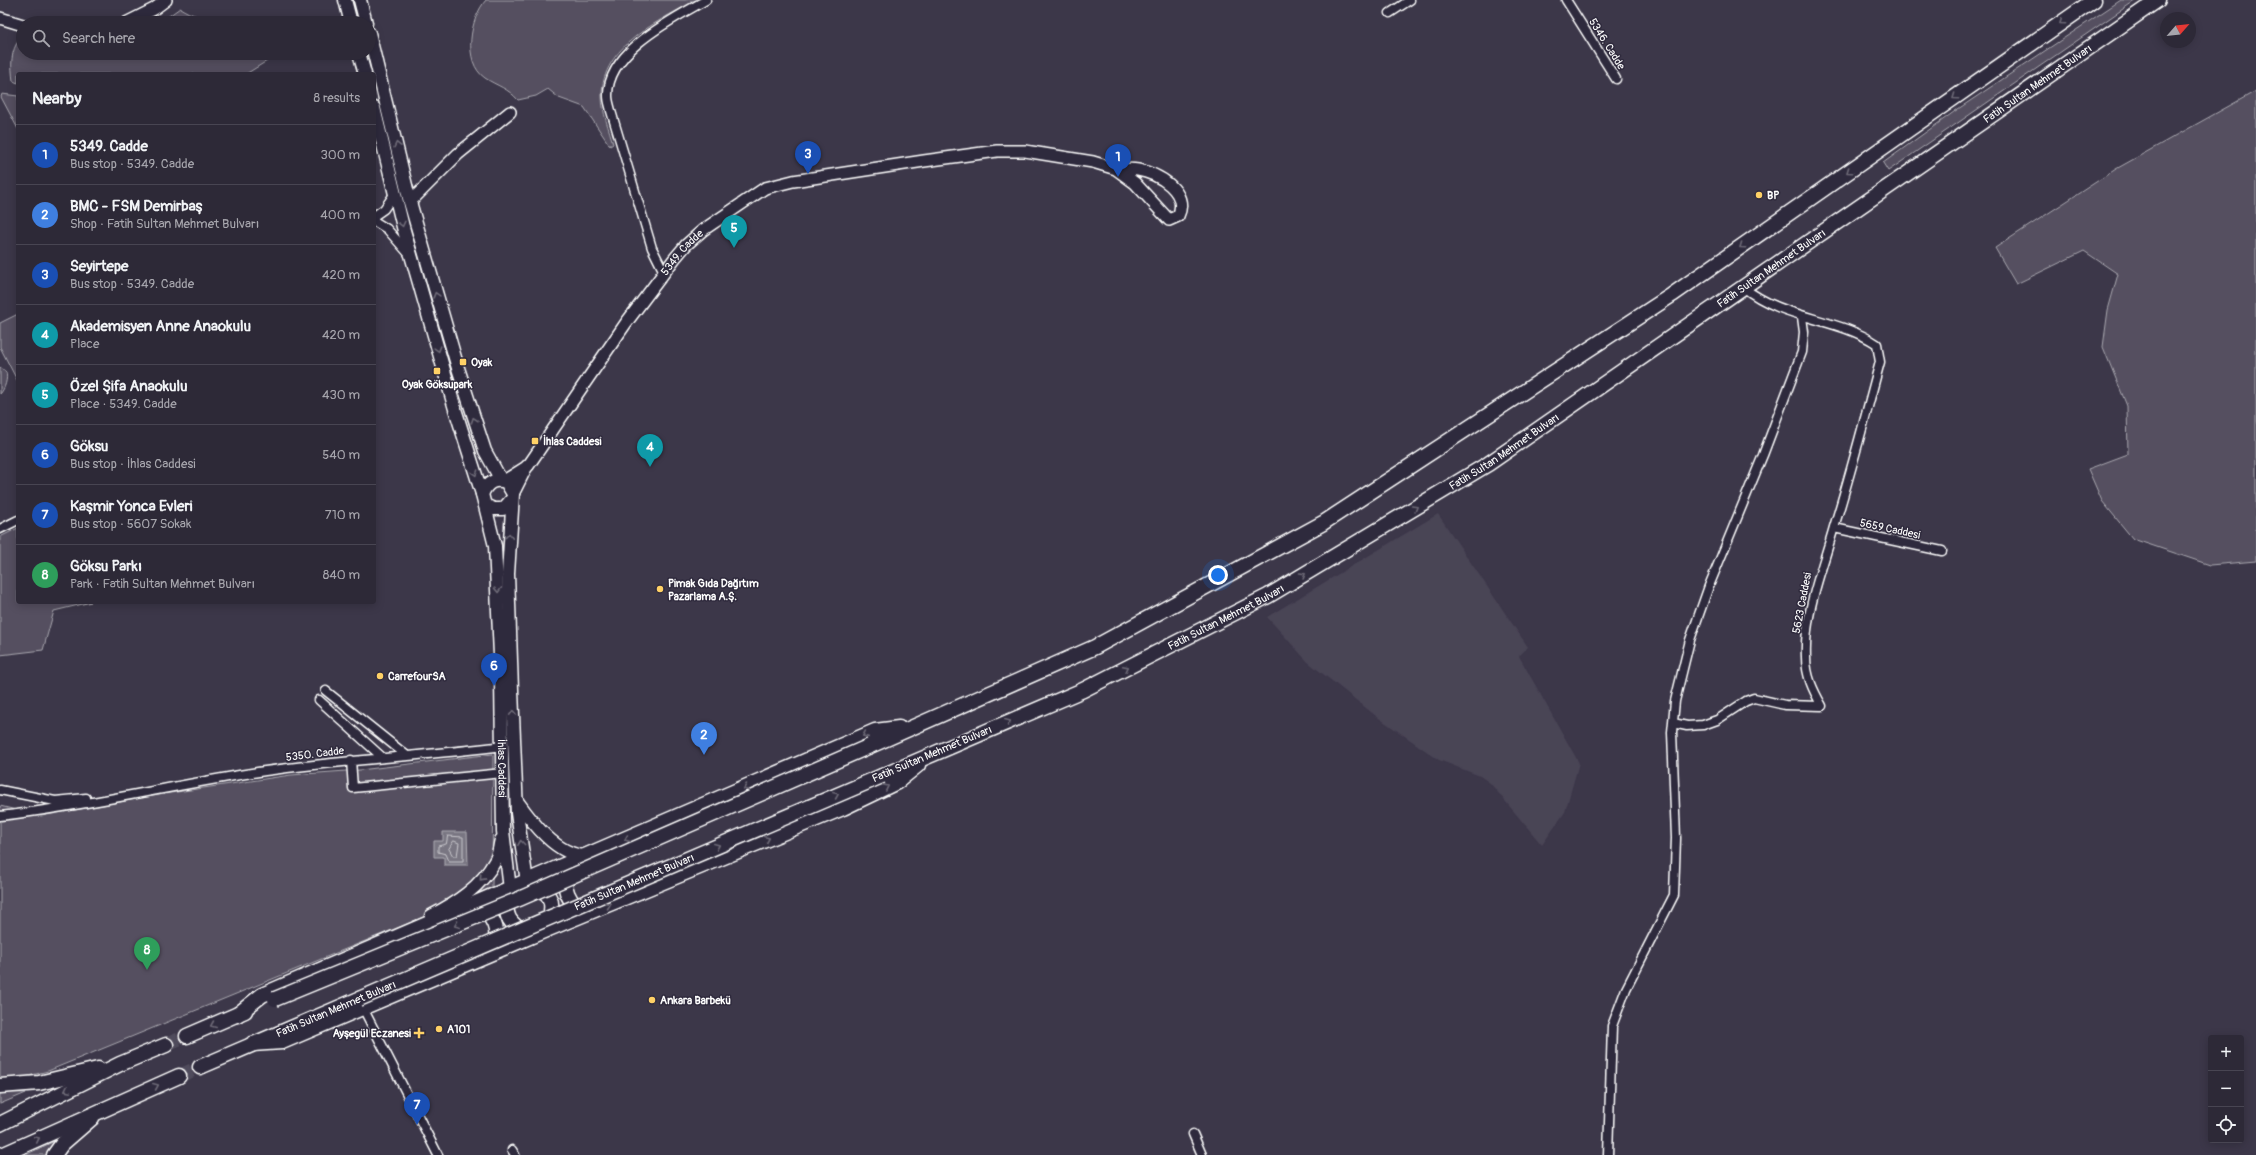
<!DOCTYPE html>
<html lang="en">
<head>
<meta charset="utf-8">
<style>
	body { margin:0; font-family:Pangolin,sans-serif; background:#393542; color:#f1f3f6 }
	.controls { position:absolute; right:12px; bottom:12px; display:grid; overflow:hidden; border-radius:4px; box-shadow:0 2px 10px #0003 }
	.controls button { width:36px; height:36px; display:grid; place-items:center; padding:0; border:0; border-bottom:1px solid #484552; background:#2d2937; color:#f1f3f6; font:20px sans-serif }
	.compass { position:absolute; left:2160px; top:12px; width:36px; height:36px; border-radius:50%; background:#2d2937; box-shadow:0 2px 10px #0003; rotate:62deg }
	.you { position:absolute; left:1218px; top:575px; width:14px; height:14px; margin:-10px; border:3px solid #fff; border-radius:50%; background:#1a73e8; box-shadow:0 0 0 6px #1a73e833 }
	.badge { display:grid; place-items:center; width:26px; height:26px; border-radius:50%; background:#ffd166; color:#fff; font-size:13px; font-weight:700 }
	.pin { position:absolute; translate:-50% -33px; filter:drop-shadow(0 1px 2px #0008) }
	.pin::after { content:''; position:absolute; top:21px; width:14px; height:12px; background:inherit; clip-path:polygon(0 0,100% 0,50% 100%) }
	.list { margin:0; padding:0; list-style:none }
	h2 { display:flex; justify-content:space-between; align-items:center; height:52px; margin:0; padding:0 16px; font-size:17px }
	h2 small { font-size:13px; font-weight:400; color:#a7a6ad }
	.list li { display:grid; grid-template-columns:26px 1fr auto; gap:12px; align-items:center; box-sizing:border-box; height:60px; padding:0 16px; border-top:1px solid #484552 }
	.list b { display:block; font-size:15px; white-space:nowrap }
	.list p { margin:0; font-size:13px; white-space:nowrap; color:#a7a6ad }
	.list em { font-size:13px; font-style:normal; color:#a7a6ad }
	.icon { flex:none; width:22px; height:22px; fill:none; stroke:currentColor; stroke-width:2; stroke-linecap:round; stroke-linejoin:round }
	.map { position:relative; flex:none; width:2256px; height:1155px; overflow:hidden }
	.search { position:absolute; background:#2d2937; box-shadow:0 2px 10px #0003; left:16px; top:16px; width:360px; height:44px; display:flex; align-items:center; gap:10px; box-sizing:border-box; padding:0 14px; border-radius:22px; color:#a7a6ad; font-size:15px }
	.panel { position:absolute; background:#2d2937; box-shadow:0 2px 10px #0003; left:16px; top:72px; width:360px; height:532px; border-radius:4px }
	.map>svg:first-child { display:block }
</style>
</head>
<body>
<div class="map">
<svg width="2256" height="1155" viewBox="0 0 2256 1155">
	<rect width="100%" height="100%" fill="#3c3749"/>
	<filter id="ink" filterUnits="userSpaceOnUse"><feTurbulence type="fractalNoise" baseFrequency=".025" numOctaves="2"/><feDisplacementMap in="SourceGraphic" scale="8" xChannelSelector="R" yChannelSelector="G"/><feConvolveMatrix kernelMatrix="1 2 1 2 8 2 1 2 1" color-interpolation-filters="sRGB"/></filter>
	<g filter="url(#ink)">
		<path fill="#494455" d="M1438,514L1528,647L1519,656L1579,763L1565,812L1542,845L1490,783L1480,776L1439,760L1376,716L1308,662L1267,617Z"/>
		<path fill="#555060" stroke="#aaa8b0" d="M486,0H696C659,21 601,46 602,96C602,113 609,128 613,144L610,146L584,107L559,98L548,89L536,96L518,100C508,88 497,86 485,78C462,62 470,18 486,0Z
			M2121,0H2136L1888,171L1883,163L1958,109Z
			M180,8C185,11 192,15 198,16C216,20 234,12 251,23H159Z
			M20,38L23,39V53H277L275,56L246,74H18V83L13,81C11,65 10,52 20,38Z
			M2256,91V561L2210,565L2133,539L2102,501L2088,469L2128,454L2127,406L2103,347L2108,310L2118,274L2084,251L2016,284L1995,248L2116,169Z
			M2,94L18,96V129L1,97Z
			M18,314V382L0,347V323Z
			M0,367L6,372C8,378 5,389 0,394Z
			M18,528V602H91L54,611L43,650L0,655V537Z
			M493,754L492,889L48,1071L16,1079H0V806L41,816L170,793L291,775L360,770Z
			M0,1092L26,1093L0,1104Z
			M57,1140L58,1142L47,1155H25Z"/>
		<path fill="#797682" stroke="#afadb4" d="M443,832H467L468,865H444V857H434V841H443Z"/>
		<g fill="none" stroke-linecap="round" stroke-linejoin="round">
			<path stroke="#c9c8cd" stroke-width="1" d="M448,836L463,837V861H449L446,854L438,852V846L446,844Z
				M454,841L459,843L457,856H453L449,849Z"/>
			<path stroke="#504b5b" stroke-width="14" stroke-dasharray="14 7" stroke-linecap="butt" d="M166,1045L187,1036
				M179,1076L200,1067"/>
			<defs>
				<path id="minor" d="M1566,0L1616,79
					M1390,13L1410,0
					M374,216L384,209L395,193
					M374,221L387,229L408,253
					M664,272L652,248L611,111C610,106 608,101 608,96C607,51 673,19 706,0
					M1834,528L1942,551
					M0,529L18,520
					M326,691L406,755
					M319,700L382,757
					M1673,723L1687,726L1703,725L1717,720L1746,701L1754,698L1785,705L1822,706C1813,690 1806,676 1806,657C1804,612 1822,570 1834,527C1851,473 1865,417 1880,362L1877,344C1836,317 1784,320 1743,287
					M351,760L353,788L503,773
					M0,790L55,801L86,798
					M0,816C89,806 177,784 265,771C344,760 424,756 503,746
					M363,1008L438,1155
					M1193,1134L1202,1155
					M512,1150L515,1155
					M1608,1155L1612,1026L1626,989L1674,895L1676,838L1672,732L1675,701L1690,640L1709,586L1763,455L1802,352L1804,332L1802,317"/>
				<g id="tertiary">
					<path d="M0,18L23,25"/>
					<path d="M126,23L154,9L166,0"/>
					<path d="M410,202L458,154L510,112"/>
					<path id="s1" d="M504,481L528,466L626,323L675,258L686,245L703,230L765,188L793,181L924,161L997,151H1025L1093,162L1116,169L1135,183L1169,220L1178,216C1190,192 1158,173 1138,170C1131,169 1123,169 1116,169"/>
					<path d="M513,494L527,466"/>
				</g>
				<g id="secondary">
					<path d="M345,0L351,23"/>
					<path d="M360,0L366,23"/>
					<path d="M369,33L410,202L458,368L485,451L501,480"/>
					<path d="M359,53L365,74"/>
					<path id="s2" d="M374,108L403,227L455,409L482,494L495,546L501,677L503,831L510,889"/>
					<path d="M482,494C487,483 494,478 506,482L513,494L508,574L512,690L517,813L527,882"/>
					<path d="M485,505L494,509H503L512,499"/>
					<path d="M517,801C532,822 557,856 586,856"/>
					<path d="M431,916C456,903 481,887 495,861C499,855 499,847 501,840"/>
				</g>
				<g id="trunk">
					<path d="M870,746L1095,647L1323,523L1672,295L2094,0"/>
					<path id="s3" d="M882,776L1083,690L1268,596L1488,464L2158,0"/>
					<path d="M569,868C560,885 568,905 586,911"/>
					<path d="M533,884C555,895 554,906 547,928"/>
					<path d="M509,893C502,917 510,923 528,936"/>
					<path d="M475,907C494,913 502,933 492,950"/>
					<path d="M237,1015L262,995L875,731L899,728"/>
					<path d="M187,1036L245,1011"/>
					<path d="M252,1044L282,1042L546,930L843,808L897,782L918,765"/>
					<path d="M200,1067L359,999"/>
					<path d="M0,1086L39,1083L98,1069"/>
					<path d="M0,1124L120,1064L166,1045"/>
					<path d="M2,1155L179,1076"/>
					<path d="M54,1155L62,1144L92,1118"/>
				</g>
			</defs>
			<use href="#minor" stroke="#fff" stroke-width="11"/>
			<use href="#tertiary" stroke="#fff" stroke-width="14"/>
			<use href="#secondary" stroke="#fff" stroke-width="15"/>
			<use href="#trunk" stroke="#fff" stroke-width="17"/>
			<use href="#minor" stroke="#2f2a3d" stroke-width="8"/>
			<use href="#tertiary" stroke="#2f2a3d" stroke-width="11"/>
			<use href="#secondary" stroke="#2f2a3d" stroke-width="12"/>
			<use href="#trunk" stroke="#2f2a3d" stroke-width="14"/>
			<defs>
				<g id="trunk-bridge">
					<path d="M275,999L519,899L870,746"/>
					<path id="s4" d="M359,999L882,776"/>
				</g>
			</defs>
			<use href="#trunk-bridge" stroke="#fff" stroke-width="17" stroke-linecap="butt"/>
			<use href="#trunk-bridge" stroke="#2f2a3d" stroke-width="14"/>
		</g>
		<defs><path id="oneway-chevron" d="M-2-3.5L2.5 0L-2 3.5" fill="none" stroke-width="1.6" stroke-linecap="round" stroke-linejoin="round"/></defs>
		<g stroke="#6d6a77">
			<use href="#oneway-chevron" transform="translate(2062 22) rotate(145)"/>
			<use href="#oneway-chevron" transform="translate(1955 97) rotate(145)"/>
			<use href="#oneway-chevron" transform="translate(397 145) rotate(-103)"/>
			<use href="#oneway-chevron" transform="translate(1849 171) rotate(145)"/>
			<use href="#oneway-chevron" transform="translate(402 224) rotate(76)"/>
			<use href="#oneway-chevron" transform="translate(1742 246) rotate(145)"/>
			<use href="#oneway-chevron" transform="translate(436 295) rotate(-106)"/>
			<use href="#oneway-chevron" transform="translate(438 349) rotate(74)"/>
			<use href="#oneway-chevron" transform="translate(474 420) rotate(-109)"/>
			<use href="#oneway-chevron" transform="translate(475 473) rotate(72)"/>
			<use href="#oneway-chevron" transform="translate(1415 508) rotate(-31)"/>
			<use href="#oneway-chevron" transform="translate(509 536) rotate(-86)"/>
			<use href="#oneway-chevron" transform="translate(1303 575) rotate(-31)"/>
			<use href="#oneway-chevron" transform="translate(498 590) rotate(88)"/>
			<use href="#oneway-chevron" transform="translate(1126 668) rotate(-27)"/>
			<use href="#oneway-chevron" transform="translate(513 713) rotate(-93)"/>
			<use href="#oneway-chevron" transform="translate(1008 722) rotate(-23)"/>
			<use href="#oneway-chevron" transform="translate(865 735) rotate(156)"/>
			<use href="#oneway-chevron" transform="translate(886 787) rotate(-25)"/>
			<use href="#oneway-chevron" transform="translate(746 788) rotate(157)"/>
			<use href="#oneway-chevron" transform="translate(836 795) rotate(-23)"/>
			<use href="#oneway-chevron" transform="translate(627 839) rotate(157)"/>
			<use href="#oneway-chevron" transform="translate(767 839) rotate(-23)"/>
			<use href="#oneway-chevron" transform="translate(521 843) rotate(-97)"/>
			<use href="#oneway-chevron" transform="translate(717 846) rotate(-23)"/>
			<use href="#oneway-chevron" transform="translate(482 878) rotate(132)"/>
			<use href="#oneway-chevron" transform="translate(608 905) rotate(-22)"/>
			<use href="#oneway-chevron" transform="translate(457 925) rotate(158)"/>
			<use href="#oneway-chevron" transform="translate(213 1025) rotate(157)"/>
			<use href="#oneway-chevron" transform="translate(156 1086) rotate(-23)"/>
			<use href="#oneway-chevron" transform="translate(67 1090) rotate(153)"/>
			<use href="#oneway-chevron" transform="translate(37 1139) rotate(-25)"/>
		</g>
	</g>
	<g fill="#ffd166" stroke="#2f2a3d" stroke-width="1.5">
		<circle cx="1759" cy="195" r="4"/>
		<rect x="459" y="358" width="8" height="8" rx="2"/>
		<rect x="433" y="367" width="8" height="8" rx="2"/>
		<rect x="531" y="437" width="8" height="8" rx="2"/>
		<circle cx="660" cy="589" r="4"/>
		<circle cx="380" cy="676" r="4"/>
		<circle cx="652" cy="1000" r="4"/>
		<circle cx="439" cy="1029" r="4"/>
		<path d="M417 1027h4v4h4v4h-4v4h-4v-4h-4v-4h4z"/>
	</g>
	<g text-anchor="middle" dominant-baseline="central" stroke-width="3" stroke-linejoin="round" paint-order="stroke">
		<g font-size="11" fill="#fff" stroke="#2f2a3d">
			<text transform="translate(1607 44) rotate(58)">5346. Cadde</text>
			<text stroke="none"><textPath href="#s3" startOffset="1351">Fatih Sultan Mehmet Bulvarı</textPath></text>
			<text stroke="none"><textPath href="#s1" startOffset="292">5349. Cadde</textPath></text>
			<text stroke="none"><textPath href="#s3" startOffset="1027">Fatih Sultan Mehmet Bulvarı</textPath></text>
			<text stroke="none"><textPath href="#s3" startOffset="703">Fatih Sultan Mehmet Bulvarı</textPath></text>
			<text transform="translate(1890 529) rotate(12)">5659 Caddesi</text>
			<text transform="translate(1802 603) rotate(-79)">5623 Caddesi</text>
			<text stroke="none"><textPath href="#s3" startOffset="379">Fatih Sultan Mehmet Bulvarı</textPath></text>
			<text transform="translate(315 754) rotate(-7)">5350. Cadde</text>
			<text transform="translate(932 754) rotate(-23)">Fatih Sultan Mehmet Bulvarı</text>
			<text stroke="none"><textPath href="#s2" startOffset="677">İhlas Caddesi</textPath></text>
			<text stroke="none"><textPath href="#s4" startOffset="299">Fatih Sultan Mehmet Bulvarı</textPath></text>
			<text transform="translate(336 1009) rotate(-23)">Fatih Sultan Mehmet Bulvarı</text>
		</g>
		<g font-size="11" font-weight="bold" fill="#fff" stroke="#2f2a3d" text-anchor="start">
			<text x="1767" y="195">BP</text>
			<text x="471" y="362">Oyak</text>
			<text x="437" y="384" text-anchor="middle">Oyak Göksupark</text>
			<text x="543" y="441">İhlas Caddesi</text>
			<text x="668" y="583">Pimak Gıda Dağıtım<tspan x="668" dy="13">Pazarlama A.Ş.</tspan></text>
			<text x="388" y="676">CarrefourSA</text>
			<text x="660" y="1000">Ankara Barbekü</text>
			<text x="447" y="1029">A101</text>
			<text x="411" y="1033" text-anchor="end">Ayşegül Eczanesi</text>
		</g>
	</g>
</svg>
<div class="controls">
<button>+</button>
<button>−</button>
<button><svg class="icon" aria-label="locate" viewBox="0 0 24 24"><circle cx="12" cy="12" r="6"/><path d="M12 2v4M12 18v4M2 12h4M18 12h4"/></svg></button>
</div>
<svg class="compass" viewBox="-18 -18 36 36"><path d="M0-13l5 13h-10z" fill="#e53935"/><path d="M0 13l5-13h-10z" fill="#a7a6ad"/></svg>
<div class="you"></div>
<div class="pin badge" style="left:1118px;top:177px;background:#1a4fb4">1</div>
<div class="pin badge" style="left:704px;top:755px;background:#3f7fe0">2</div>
<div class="pin badge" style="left:808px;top:174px;background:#1a4fb4">3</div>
<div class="pin badge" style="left:650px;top:467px;background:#0f9aa8">4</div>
<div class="pin badge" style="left:734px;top:248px;background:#0f9aa8">5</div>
<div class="pin badge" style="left:494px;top:686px;background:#1a4fb4">6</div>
<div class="pin badge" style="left:417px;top:1125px;background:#1a4fb4">7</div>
<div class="pin badge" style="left:147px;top:970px;background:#2e9e5b">8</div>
<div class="search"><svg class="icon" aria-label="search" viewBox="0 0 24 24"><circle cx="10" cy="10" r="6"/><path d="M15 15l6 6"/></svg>Search here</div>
<section class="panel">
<h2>Nearby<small>8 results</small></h2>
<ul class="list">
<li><span class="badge" style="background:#1a4fb4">1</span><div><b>5349. Cadde</b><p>Bus stop · 5349. Cadde</p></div><em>300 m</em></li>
<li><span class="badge" style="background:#3f7fe0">2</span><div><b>BMC - FSM Demirbaş</b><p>Shop · Fatih Sultan Mehmet Bulvarı</p></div><em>400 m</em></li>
<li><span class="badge" style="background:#1a4fb4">3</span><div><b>Seyirtepe</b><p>Bus stop · 5349. Cadde</p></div><em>420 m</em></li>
<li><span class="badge" style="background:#0f9aa8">4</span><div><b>Akademisyen Anne Anaokulu</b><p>Place</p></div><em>420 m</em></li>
<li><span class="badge" style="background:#0f9aa8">5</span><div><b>Özel Şifa Anaokulu</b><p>Place · 5349. Cadde</p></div><em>430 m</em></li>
<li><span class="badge" style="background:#1a4fb4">6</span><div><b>Göksu</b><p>Bus stop · İhlas Caddesi</p></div><em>540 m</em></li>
<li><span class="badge" style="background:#1a4fb4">7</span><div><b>Kaşmir Yonca Evleri</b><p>Bus stop · 5607 Sokak</p></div><em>710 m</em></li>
<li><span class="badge" style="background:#2e9e5b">8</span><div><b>Göksu Parkı</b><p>Park · Fatih Sultan Mehmet Bulvarı</p></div><em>840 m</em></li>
</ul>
</section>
</div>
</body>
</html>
